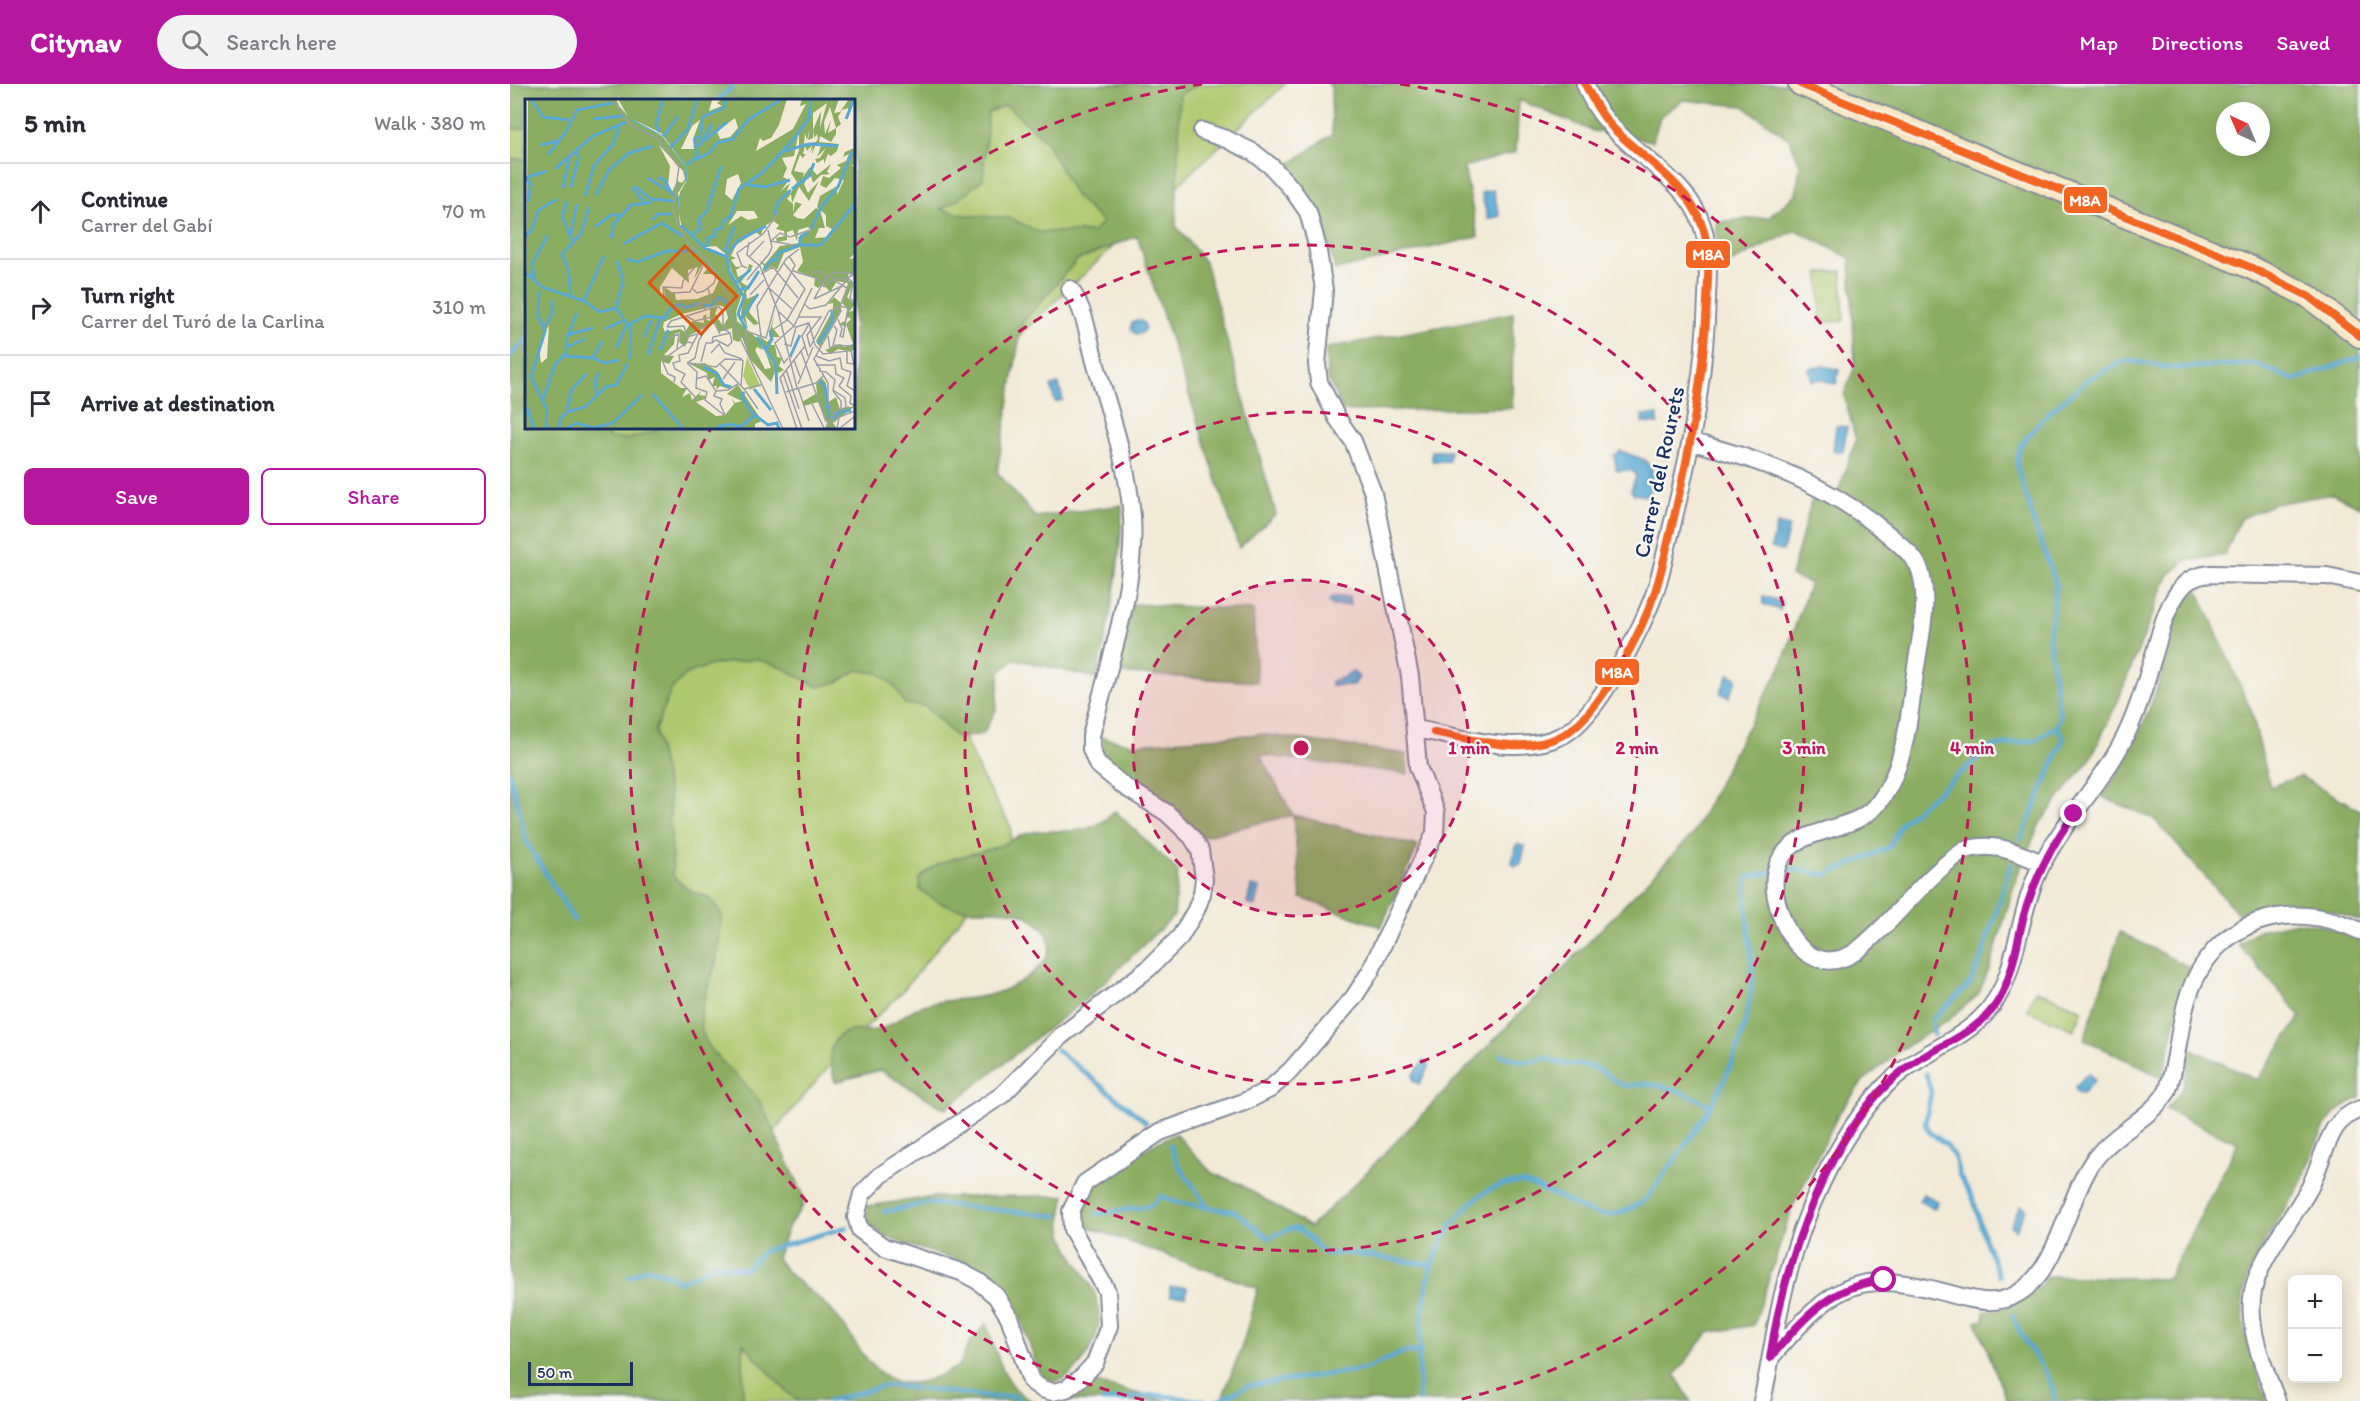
<!DOCTYPE html>
<html lang="en">
<head>
<meta charset="utf-8">
<style>
	body { margin:0; font-family:Itim,sans-serif; background:#f2f2f3; color:#2b2b33 }
	.controls { position:absolute; right:18px; bottom:18px; display:grid; overflow:hidden; border-radius:9px; box-shadow:0 3px 15px #0003 }
	.controls button { width:54px; height:54px; display:grid; place-items:center; padding:0; border:0; border-bottom:2px solid #e1e1e2; background:#fff; color:#2b2b33; font:30px sans-serif }
	.compass { position:absolute; left:1706px; top:18px; width:54px; height:54px; border-radius:50%; background:#fff; box-shadow:0 3px 15px #0003; rotate:316deg }
	.scale { position:absolute; left:18px; bottom:15px; width:105px; box-sizing:border-box; padding-left:6px; border:3px solid #1b2f5e; border-top:0; font-size:16px; line-height:21px; white-space:nowrap; color:#1b2f5e; -webkit-text-stroke:4px #f6f6f2; paint-order:stroke }
	.stop { position:absolute; width:18px; height:18px; margin:-14px; border:4px solid #b5179e; border-radius:50%; background:#fff }
	.stop.end { background:#b5179e; border-color:#fff; box-shadow:0 2px 6px #0008 }
	.list { margin:0; padding:0; list-style:none }
	h2 { display:flex; justify-content:space-between; align-items:center; height:78px; margin:0; padding:0 24px; font-size:26px }
	h2 small { font-size:20px; font-weight:400; color:#7c7c81 }
	.list li { display:grid; grid-template-columns:39px 1fr auto; gap:18px; align-items:center; box-sizing:border-box; height:96px; padding:0 24px; border-top:2px solid #e1e1e2 }
	.list b { display:block; font-size:22px; white-space:nowrap }
	.list p { margin:0; font-size:20px; white-space:nowrap; color:#7c7c81 }
	.list em { font-size:20px; font-style:normal; color:#7c7c81 }
	.actions { display:flex; gap:12px; padding:18px 24px }
	.actions a { flex:1; padding:14px 0; border:2px solid #b5179e; border-radius:9px; text-align:center; font-size:21px; color:#b5179e }
	.actions .main { background:#b5179e; color:#fff }
	.icon { flex:none; width:33px; height:33px; fill:none; stroke:currentColor; stroke-width:2; stroke-linecap:round; stroke-linejoin:round }
	.map { position:relative; flex:none; width:1850px; height:1317px; overflow:hidden }
	header { display:flex; align-items:center; gap:36px; box-sizing:border-box; height:84px; padding:0 30px; background:#b5179e; color:#fff }
	header strong { font-size:28px }
	nav { display:flex; gap:33px; margin-inline-start:auto; font-size:21px }
	.search { width:420px; height:54px; background:#f2f2f3; display:flex; align-items:center; gap:15px; box-sizing:border-box; padding:0 21px; border-radius:33px; color:#7c7c81; font-size:22px }
	main { display:flex }
	aside { flex:1; background:#fff }
	.map>svg:first-child { display:block }
</style>
</head>
<body>
<header>
<strong>Citynav</strong>
<div class="search"><svg class="icon" aria-label="search" viewBox="0 0 24 24"><circle cx="10" cy="10" r="6"/><path d="M15 15l6 6"/></svg>Search here</div>
<nav><a>Map</a><a>Directions</a><a>Saved</a></nav>
</header>
<main>
<aside>
<h2>5 min<small>Walk · 380 m</small></h2>
<ul class="list">
<li><svg class="icon" aria-label="ahead" viewBox="0 0 24 24"><path d="M12 20V5M6 11l6-6 6 6"/></svg><div><b>Continue</b><p>Carrer del Gabí</p></div><em>70 m</em></li>
<li><svg class="icon" aria-label="right" viewBox="0 0 24 24"><path d="M7 20v-9h11M14 6l5 5-5 5"/></svg><div><b>Turn right</b><p>Carrer del Turó de la Carlina</p></div><em>310 m</em></li>
<li><svg class="icon" aria-label="arrive" viewBox="0 0 24 24"><path d="M6 21V4h12l-3 4 3 4H6"/></svg><div><b>Arrive at destination</b></div></li>
</ul>
<div class="actions"><a class="main">Save</a><a>Share</a></div>
</aside>
<div class="map">
<svg width="1850" height="1317" viewBox="0 0 1850 1317">
	<rect width="100%" height="100%" fill="#f6f6f2"/>
	<filter id="ink" filterUnits="userSpaceOnUse"><feTurbulence type="fractalNoise" baseFrequency=".0167" numOctaves="2"/><feDisplacementMap in="SourceGraphic" scale="12" xChannelSelector="R" yChannelSelector="G"/><feConvolveMatrix kernelMatrix="1 2 1 2 8 2 1 2 1" color-interpolation-filters="sRGB"/></filter>
	<filter id="wash" filterUnits="userSpaceOnUse"><feTurbulence type="fractalNoise" baseFrequency=".008" numOctaves="4" result="noise"/><feDisplacementMap in="SourceGraphic" scale="24" xChannelSelector="R" yChannelSelector="G"/><feGaussianBlur stdDeviation="1.35" result="paint"/><feColorMatrix in="noise" values="0 0 0 0 0 0 0 0 0 0 0 0 0 0 0 0 0 1.4 0 .05"/><feComposite in="paint" operator="in"/></filter>
	<g filter="url(#wash)">
		<rect width="100%" height="100%" fill="#f2ead7"/>
		<path fill="#afc96f" stroke="#657c66" stroke-width="1.5" fill-rule="evenodd" d="M0,0H775L441,316L449,622L455,655L471,691L501,743L500,767L472,808L391,909L337,962L274,1035L246,1075L235,1181L382,1317H0ZM16,16H344V344H16Z
			M1332,187L1334,237L1311,238L1309,189Z
			M1526,906L1573,926L1564,946L1517,926Z"/>
		<path fill="#8bad62" stroke="#536e60" stroke-width="1.5" fill-rule="evenodd" d="M0,0H690L670,10L666,142L695,178L766,430L729,464L627,152L567,176L512,239L487,388L525,433L612,421C611,481 601,536 586,594L505,575L490,588L486,626L473,650L447,654L415,622L395,620L385,603L369,589L347,586L328,598L308,603L271,583L247,575L201,581L176,590L161,606L145,646L159,710L163,792L180,807L200,814L212,831C210,845 209,859 207,873C202,901 180,931 197,959C210,981 236,996 250,1018L293,1110V1122L279,1141L267,1174C282,1198 305,1208 323,1228C333,1238 339,1250 347,1262C378,1309 404,1306 449,1282L460,1258L476,1239C486,1267 493,1303 522,1317H289L278,1309L233,1260V1317H0V75H16V344H96L99,354L119,355L147,346L146,344H344V16H16V44L0,45ZM496,21L536,57L565,111L592,138L584,148H528L500,134L454,131L431,125L449,115L473,95L478,28Z
			M817,0H1850V423L1823,410L1764,420L1730,435L1715,471L1675,477L1658,492L1607,619L1581,674L1530,739L1506,795L1480,883L1468,911L1437,937L1392,965L1352,998L1329,1029L1282,1124L1244,1241L1198,1249L1165,1291L1181,1317H711L733,1259L748,1204L572,1141C573,1130 572,1117 579,1109C592,1093 646,1056 666,1050L702,1089L728,1099L800,1143L847,1098L1183,750L1227,662L1271,583L1300,499L1281,492L1304,407L1328,408L1346,356L1334,311L1345,282L1340,174L1286,146L1208,185L1206,138L1259,133L1286,110L1290,81L1279,55L1233,22L1173,16L1150,33L1143,57L1083,47L1009,16L1006,68L954,83L968,153L825,186L813,138L777,82L822,50L821,2ZM1715,27H1751V63H1715Z
			M1003,229L1002,324L833,327L817,292L816,264Z
			M1686,502L1741,626L1760,703L1790,692L1850,726V837C1811,821 1772,813 1733,835L1644,735L1592,713C1628,661 1645,616 1662,556C1666,539 1669,512 1686,502Z
			M622,520L743,526L747,598L606,589Z
			M750,650L896,670L898,690L750,671L783,731L908,762L871,843L791,814L783,731L692,753L664,723L601,682C593,674 588,665 590,653L624,660Z
			M605,727L668,787L664,832L580,912L435,1025L370,986L325,998C322,985 317,969 324,958C335,940 355,950 370,945C386,940 398,926 414,921C437,914 463,917 486,909C510,901 558,873 532,844C509,818 481,829 451,825C436,823 422,815 410,806L409,795C430,771 461,773 489,762C501,757 510,750 523,748C557,744 578,755 605,727Z
			M1787,838L1814,842L1850,856V1014C1836,1019 1826,1026 1818,1038C1804,1058 1799,1084 1788,1105C1770,1137 1735,1178 1733,1215C1730,1249 1746,1285 1757,1317H1497L1466,1237H1474V1228C1500,1224 1524,1216 1537,1192L1658,1195L1728,1059L1655,1025C1674,1010 1681,986 1677,963L1747,996L1791,932L1728,860L1749,846Z
			M1610,848L1681,884L1672,904L1653,994L1574,955Z
			M555,1112C552,1123 550,1137 553,1149C558,1171 577,1189 585,1210C596,1240 582,1273 558,1292C548,1300 538,1299 530,1289C517,1261 513,1226 491,1201C460,1166 376,1168 357,1136V1122L425,1113Z
			M582,1298L657,1317H560Z"/>
		<path fill="#59a9d3" stroke="#3a6c98" stroke-width="1.5" d="M983,106L990,132L978,135L971,109Z
			M621 243a7 7 0 1 1 14 0a7 7 0 1 1-14 0Z
			M1313,282L1329,286L1326,300L1309,295L1302,297L1299,285L1305,283L1308,287L1307,283Z
			M549,300L553,316L545,318L541,302Z
			M1132,331H1148V340L1132,339Z
			M1326,342L1337,343L1333,368L1323,367Z
			M922,367H940L939,377H922Z
			M1110,367L1135,376L1142,385V391L1147,398L1136,412L1124,410L1121,407L1126,392L1121,386L1107,387L1104,372Z
			M1267,440L1279,443L1273,467L1261,464Z
			M1253,512L1272,518L1270,526L1253,520Z
			M822,513H839L840,521L823,522L819,517Z
			M842,587L849,593L844,601L821,602V597L832,594Z
			M1219,590L1227,594L1219,613L1210,609Z
			M1007,760L1015,762L1011,780L1005,782L1002,778Z
			M741,802L750,804L746,822L737,820Z
			M914,976L920,981L909,1000L903,996V991Z
			M1578,989L1585,996L1572,1010L1567,1009L1565,1003Z
			M1413,1110L1428,1117L1424,1125L1409,1117Z
			M1510,1122L1516,1125L1506,1146L1500,1142Z
			M660,1203H677L676,1212H660Z"/>
		<g fill="none" stroke-linecap="round" stroke-linejoin="round">
			<path stroke="#59a9d3" stroke-width="4.5" d="M208,16L225,0
				M0,272L16,256
				M0,690L17,759L64,836
				M1511,755L1554,654L1546,642
				M1271,787L1282,785L1316,791L1380,763L1391,739L1481,663L1527,656L1546,642L1550,635L1539,555L1546,500L1526,445L1507,381L1510,362L1534,333L1580,294L1616,276L1662,284L1745,280L1784,296L1850,273
				M1424,951L1422,936L1460,900L1471,876L1501,780
				M547,966L636,1038
				M991,971L1015,978L1038,974C1051,983 1062,979 1077,982C1096,985 1100,997 1113,1001C1120,1004 1128,999 1135,1000C1160,1002 1179,1010 1201,1022
				M1416,990L1421,1008L1415,1040L1419,1048L1437,1061L1445,1075L1450,1093L1463,1114L1474,1153L1489,1192
				M660,1061L669,1082L697,1122
				M374,1128L419,1119L547,1132
				M587,1130L641,1122L651,1112L665,1118L726,1128L759,1154L781,1144L791,1146L815,1170L838,1169L922,1181
				M119,1193L137,1184L160,1191L169,1198L205,1181L236,1185L254,1167L337,1143
				M1502,1231C1513,1263 1541,1284 1545,1317
				M319,1317L378,1301L480,1313L505,1312L511,1317
				M593,1317L646,1311L695,1317
				M707,1317L738,1302L855,1285L894,1268H911
				M909,1317C908,1280 911,1217 922,1182C935,1143 968,1096 1012,1099C1019,1099 1027,1104 1033,1106C1072,1121 1087,1145 1129,1120C1141,1113 1150,1095 1158,1085C1200,1029 1239,965 1242,893C1243,859 1233,827 1237,793L1263,788"/>
		</g>
	</g>
	<g filter="url(#ink)">
		<g fill="none" stroke-linecap="round" stroke-linejoin="round">
			<defs>
				<path id="street" d="M560,205C578,230 579,262 589,291C603,338 618,383 622,433C627,502 597,585 581,652V665L587,680L615,703L657,729L682,753L690,766L694,795L692,810L686,826L670,853L638,885L551,952L492,1011L371,1091L352,1110L346,1133L350,1146L374,1163L451,1188L468,1197L486,1212L499,1233L521,1297L532,1305L543,1308L556,1305L572,1293L585,1279L599,1242L597,1207L562,1145L561,1127L575,1099L650,1048L734,1018L760,1005L781,986L844,913L860,888L925,749L926,728L908,683L900,592L863,409L843,357L827,334L809,298L807,280L814,206L807,161L798,128L782,105L762,83L743,68L716,55L692,47
					M1182,358C1254,376 1322,403 1379,451C1389,460 1405,472 1410,486C1421,521 1408,561 1404,597C1399,635 1394,685 1370,717C1345,751 1293,739 1271,774C1261,791 1264,811 1270,828C1280,860 1306,890 1342,870C1352,864 1361,854 1370,846C1398,819 1423,786 1455,766C1483,757 1506,768 1532,779
					M906,645C951,653 1010,673 1053,651C1087,634 1133,543 1145,508C1153,483 1158,458 1164,433C1182,361 1195,288 1197,213C1198,189 1200,165 1192,141C1175,86 1097,63 1075,0
					M1261,1273C1328,1195 1348,1184 1448,1212C1468,1217 1486,1221 1505,1211C1548,1189 1556,1117 1582,1079C1601,1050 1638,1037 1657,1008C1668,977 1668,944 1678,913C1703,835 1780,813 1850,847
					M1252,1317C1261,1279 1265,1240 1275,1202C1291,1135 1327,1052 1375,1002C1418,958 1476,957 1498,890C1510,853 1515,812 1533,778C1558,730 1599,692 1620,642C1629,621 1636,599 1642,577C1649,556 1653,532 1665,513C1674,498 1682,492 1700,490L1817,492L1850,499
					M1767,1317C1754,1284 1736,1243 1743,1207C1750,1172 1783,1135 1800,1103C1809,1084 1814,1062 1825,1044C1831,1035 1840,1029 1850,1025"/>
				<path id="secondary" d="M1290,0L1740,183L1798,212L1850,252"/>
			</defs>
			<use href="#street" stroke="#868c9a" stroke-width="20"/>
			<use href="#secondary" stroke="#868c9a" stroke-width="26"/>
			<use href="#street" stroke="#fff" stroke-width="16"/>
			<use href="#secondary" stroke="#f7e8c3" stroke-width="22"/>
			<defs>
				<path id="bus-1" d="M1290,0L1740,183L1798,212L1850,252
					M924,648C963,655 1015,672 1053,651C1090,631 1132,547 1145,508C1153,483 1158,458 1164,433C1181,362 1194,291 1197,218C1198,193 1201,166 1192,141C1176,97 1132,75 1101,42C1090,29 1082,15 1075,0"/>
			</defs>
			<use href="#bus-1" stroke="#f6f6f2" stroke-width="12"/>
			<use href="#bus-1" stroke="#f26522" stroke-width="8"/>
		</g>
	</g>
	<g fill="none" stroke-linecap="round" stroke-linejoin="round" filter="url(#ink)">
		<path stroke="#b5179e" stroke-width="8" d="M1374,1196C1319,1202 1294,1234 1260,1274C1274,1180 1318,1043 1396,984C1427,961 1470,950 1490,914C1503,890 1507,858 1514,831C1525,794 1541,762 1564,730"/>
	</g>
	<circle cx="791" cy="664" r="168" fill="#c2185b" fill-opacity=".12"/>
	<g fill="none" stroke="#c2185b" stroke-width="3" stroke-dasharray="10 8">
		<circle cx="791" cy="664" r="168"/>
		<circle cx="791" cy="664" r="336"/>
		<circle cx="791" cy="664" r="503"/>
		<path d="M634 1316A671 671 0 0 1 201 344M346 161A671 671 0 0 1 692 0M890 0A671 671 0 0 1 948 1316"/>
	</g>
	<g text-anchor="middle" dominant-baseline="central" stroke-width="5" stroke-linejoin="round" paint-order="stroke">
		<g font-size="22" fill="#1b2f5e" stroke="#f6f6f2">
			<text transform="translate(1149 388) rotate(-78)">Carrer del Rourets</text>
		</g>
	</g>
	<g transform="translate(15 15)">
		<rect width="330" height="330" fill="#f2ead7"/>
		<path d="M222,258L235,286L225,291L218,277Z" fill="#afc96f"/>
		<path d="M3,0H91L94,7L103,17L93,0L187,1L184,12L197,7L192,4L198,0H262L254,26L246,39L238,42L235,39L231,52L268,30L281,5L275,7L277,0H314L309,14L315,13L324,0H330L323,19V9L317,11L313,18L316,25L311,29L305,8L299,23L300,35L306,21L303,34L311,29V35L306,43L295,37L294,43L314,45L312,52L306,57L303,55L299,65V60L292,64L290,60L295,59L301,49L292,58L296,47H290L287,56L288,48L285,54L287,46L282,52L280,47L278,55H281L278,59L275,56L269,72L279,74L277,79L285,68L292,76L306,65L302,73L305,75L296,76L288,84L286,77L282,79L279,85L283,94L294,82L284,102L274,88L267,104L266,95L262,100L268,105V114L270,103L277,105L268,116L272,119L279,120L291,109L295,111L300,129H294L290,139L305,138L307,130L301,127V116L292,108L295,97L312,87V96L319,81L310,79L301,89L295,86L298,77L304,79L316,69L312,66L321,62L324,55L318,58L320,53L329,49L330,65L326,67H330V154L324,160L330,159V176L323,175L324,183L326,181L328,185L322,198L330,205L324,213L330,211V249L326,253L313,250L306,255L300,251L315,245L319,248L328,245L321,225L326,220L323,218L320,223L321,228L314,225L320,222L323,210L317,204L323,184L312,182L305,193L298,185L293,189L289,186L290,179L272,172L278,163L275,148L259,154L252,171L248,167L237,173L239,167L234,161L240,165L255,147L274,144L275,136L286,131L283,128L273,131L272,142L268,131L262,133V141L252,143L251,139L260,137L259,132L251,130L254,126L248,122L238,128L236,137L231,133L211,146L206,157L211,159L206,161L211,168L217,167L211,171L213,178L222,173L224,165L228,167L216,183L222,187L234,174L221,193L222,200L231,196L224,213L234,225L229,226L220,217L223,230L216,216L219,193L206,172L203,157L191,147L181,148L156,125L154,114L155,126L178,148L201,158L204,174L217,195L211,213L212,222L234,241L238,251L232,248L230,251L240,270L246,269L240,252L251,270L246,283L225,260L217,238L214,243L208,241L207,229L194,233L190,224L165,236L160,248L154,243L155,233L147,236L150,235L149,245L139,256L149,257L144,265L136,262V274L156,289H162L157,298L165,294L167,301L176,292L174,296L181,297L180,300L171,303L191,317L200,316L209,305L207,300L210,304L217,302L202,295L213,286L237,322L230,325V330H0ZM302,4L295,29L296,12L288,31L289,39L292,35L293,40L291,43L279,45L280,34L282,41L285,30L283,41L288,39V14ZM210,19L213,29L205,38L195,40L192,32ZM107,20L136,34L161,66L163,80L155,93L154,111L153,94L162,80L160,67L138,38ZM175,21L168,40L169,50H156L167,27ZM274,32V51L266,74L272,83L266,94L262,91L265,84L255,93L264,81L258,78L262,69L257,59L269,57ZM134,46L158,72L160,80L157,84L152,82L147,93L143,87L145,67ZM213,75L216,84L207,101L200,95L202,80ZM212,112H229L233,119L223,121L216,117L203,126ZM178,165L183,169L178,175H188L194,181L188,194L172,200L151,201L150,195L139,188L140,199L135,194V188L147,169L164,184L163,171L173,168L169,180ZM193,206L200,208L203,219L198,227L190,215L193,207L185,210V222L180,220L182,215L178,217L179,224L167,222L160,233L155,230L140,233L138,228L139,223L157,215ZM24,226L22,259L16,264L14,248ZM309,198L316,204V211L295,248L291,242L308,211V204L303,205ZM249,216L247,228L255,238H248L244,246H250L252,258L257,259L254,267L259,271L253,274L233,236L242,243L245,240L244,235ZM180,264L193,273L200,286L207,287L204,290L195,287L191,291L192,287H187L190,278L183,281L182,274L165,265ZM297,279L301,284L302,304L311,298L315,310L330,307L308,324L312,330H301L302,323L293,303L279,307L277,303L292,294L291,285Z" fill="#8bad62" fill-rule="evenodd"/>
		<path d="M91,0L106,20L139,37L161,66L163,80L155,94L154,113L152,100L161,83L160,67L139,38L107,22Z" fill="#59a9d3"/>
		<path fill="none" stroke="#59a9d3" stroke-width="3" d="M6,0L18,18L44,21M68,20L98,17M321,20L329,0M135,33L131,26L138,0M139,37L153,17M179,42L202,23M15,46L34,42M174,47L187,25M145,49L163,30L172,0M259,52L284,45L313,47M23,56L41,33L52,11L88,4M170,61L184,54L192,44L208,40L223,21L257,0M162,66L172,57L170,40L175,38L178,18L200,8L199,4L204,0M30,70L68,37L101,23M0,79L22,72M1,79L6,86L3,103M122,79L145,92M133,79L139,80L148,97M223,86L240,88L265,81M111,87L125,100M46,88L54,58L51,51M107,88L119,103M38,89L44,60M267,90L284,77L289,64M71,96L84,71L104,54L128,47M60,97L69,67L88,45L94,28M42,102L37,117L47,142M249,116L253,103L266,91M127,121L133,115H147M156,126L180,149L202,158L204,172L219,198L213,215L221,230M70,128L86,116H95M286,130L296,108L313,88L327,53M168,135L175,130L174,120L182,112L196,67M0,137L6,132L14,111L32,100M45,138L52,105M86,139L89,125L106,106L124,104L128,100L148,102M98,145L137,124L157,137M275,146H296L330,105M179,148L183,146V139L190,137V131L197,129L198,122L206,117L214,90L238,73L268,41L284,19L286,0M199,153L210,127M201,156L214,141L241,127M102,160L112,163L142,152H170M239,171L246,161H252L253,154L275,146V139L283,133M0,173L17,188L59,202L75,213L91,209L103,226L120,217L140,219L144,211L155,205L161,209L174,204M10,183L7,165L23,136M212,183L226,170M216,190L223,189L234,172M14,192L13,217L20,232L6,278L22,310L21,327L26,330M46,196L43,170L37,155L56,135L64,108M59,201L79,157M178,206L186,207L194,198L202,204M91,209L98,181L92,162M215,221L233,195M20,227L27,215V201M80,230L97,222M44,234L52,214M119,238L126,221M232,238L251,266L252,295M293,245L307,223V212M42,248L60,240M91,249L102,226M136,251L143,231M241,251L247,240L245,231M123,256L135,220M39,257L68,259L80,264L94,261M265,258L275,236M68,259L77,242M105,260L106,226M178,268L191,274L199,286L206,288M294,282L300,288L304,319M229,290L246,311M219,293L217,297L226,313L243,326L252,324L254,330M128,295L158,330M72,297L70,281L75,273M18,300L30,266L41,254L42,236L68,229M2,308L9,330M42,311L47,290L61,275M308,321L313,314L326,311M192,328L206,325L215,328L229,317M34,330L35,320L42,313L60,308L81,288L91,286L103,264M40,330L52,324L68,329L88,324L117,296"/>
		<path fill="none" stroke="#9c9fa7" stroke-width="1.5" d="M88,0L105,26L132,39L154,68L148,109L152,123L163,144L182,160L195,181L204,201L207,222L258,330M246,142L255,134L265,138L285,131M246,142L268,146M224,143L222,156L235,167L253,212L272,289M224,158L239,142M170,168L158,182L157,189L138,188L139,199L146,194L165,193L178,167M222,169L217,167L212,154L238,135L254,113M268,172L294,180L299,188M288,173H297L302,179L310,173L330,175M236,175L248,168L273,199M307,180L322,189L315,207M324,180L328,184L325,199L330,204M222,181L244,155L247,148L243,131M299,188L309,179L324,180M244,189L267,210M168,190L172,194L179,192L189,184L192,174M225,196L239,181M289,200L317,187M289,200L302,177M279,205L285,210L301,206L325,177L330,176M182,211L172,206L186,200L183,189M253,212L270,228M161,217L170,222L186,218L195,235M273,218H296L282,236L285,248M309,227L312,231L308,246L325,247L329,266M142,228L146,222L193,207L198,212V230L204,233M142,228L159,227L162,238L172,235M271,228L284,224L290,246L298,255L322,252V264L328,265M249,230L262,221L280,190L259,164M236,237L232,207L261,160L274,150M303,237L305,250L309,246M144,239L154,235L152,250M259,245L266,247L271,228M285,248L304,212L315,207L323,209L318,238L315,237L317,230L313,220M276,252L301,323M186,254L194,245L200,254L217,260M223,256L221,232L241,239L250,206L270,166L264,157M283,257L277,237L284,225M291,257L304,262L315,259L317,270L326,273L322,287L330,292M263,259L259,264L250,244L269,227L287,189M269,261L275,278M176,263L181,244H187L188,238L205,234L207,243L203,247L191,241L187,244M162,264L170,259L174,241L184,226L176,229L163,254L154,256L155,262L148,264L150,270L160,275L156,283L173,301M162,264L172,273L171,289L182,293L180,301L199,316M164,264L191,268L200,260L218,261M195,265L219,290L236,286M291,266H310L311,275L319,279L314,287L326,297L325,304L330,307M261,270L274,310M294,272L301,273L310,281L308,291L320,299L321,308M258,274L277,330M171,280L181,277L191,292L189,297L197,300L195,305L200,316M198,280L210,263M149,283L150,278L143,275L137,261L163,243L168,244M273,285L288,248M216,287L218,261M273,289L284,322M219,290L233,310M191,292L203,291L213,285M308,292L316,302V309M261,293L291,284L298,277M287,305L299,329M308,315L303,302V284L289,260L316,212L311,210M272,330L255,279L280,247M300,330L312,311L324,308M312,330L314,318L330,312M314,330L330,317"/>
		<path fill="#de5710" fill-opacity="0.15" stroke="#de5710" stroke-width="3" d="M160,147L212,197L176,235L124,184Z"/>
		<rect width="330" height="330" fill="none" stroke="#1b2f5e" stroke-width="3"/>
	</g>
	<circle cx="791" cy="664" r="9" fill="#c2185b" stroke="#f6f6f2" stroke-width="3"/>
	<g font-size="18" text-anchor="middle" font-weight="bold" fill="#c2185b" stroke="#f6f6f2" stroke-width="5" stroke-linejoin="round" paint-order="stroke">
		<text x="959" y="670">1 min</text>
		<text x="1127" y="670">2 min</text>
		<text x="1294" y="670">3 min</text>
		<text x="1462" y="670">4 min</text>
	</g>
	<g stroke="#f6f6f2" stroke-width="2">
		<rect x="1553" y="102" width="45" height="28" rx="6" fill="#f26522"/>
		<rect x="1175" y="156" width="46" height="29" rx="6" fill="#f26522"/>
		<rect x="1084" y="574" width="46" height="28" rx="6" fill="#f26522"/>
	</g>
	<g font-size="16" text-anchor="middle" font-weight="bold" fill="#fff">
		<text x="1575" y="122">M8A</text>
		<text x="1198" y="176">M8A</text>
		<text x="1107" y="594">M8A</text>
	</g>
</svg>
<div class="controls">
<button>+</button>
<button>−</button>
</div>
<svg class="compass" viewBox="-18 -18 36 36"><path d="M0-13l5 13h-10z" fill="#e53935"/><path d="M0 13l5-13h-10z" fill="#7c7c81"/></svg>
<div class="scale">50 m</div>
<div class="stop" style="left:1374px;top:1196px"></div>
<div class="stop end" style="left:1564px;top:730px"></div>
</div>
</main>
</body>
</html>
